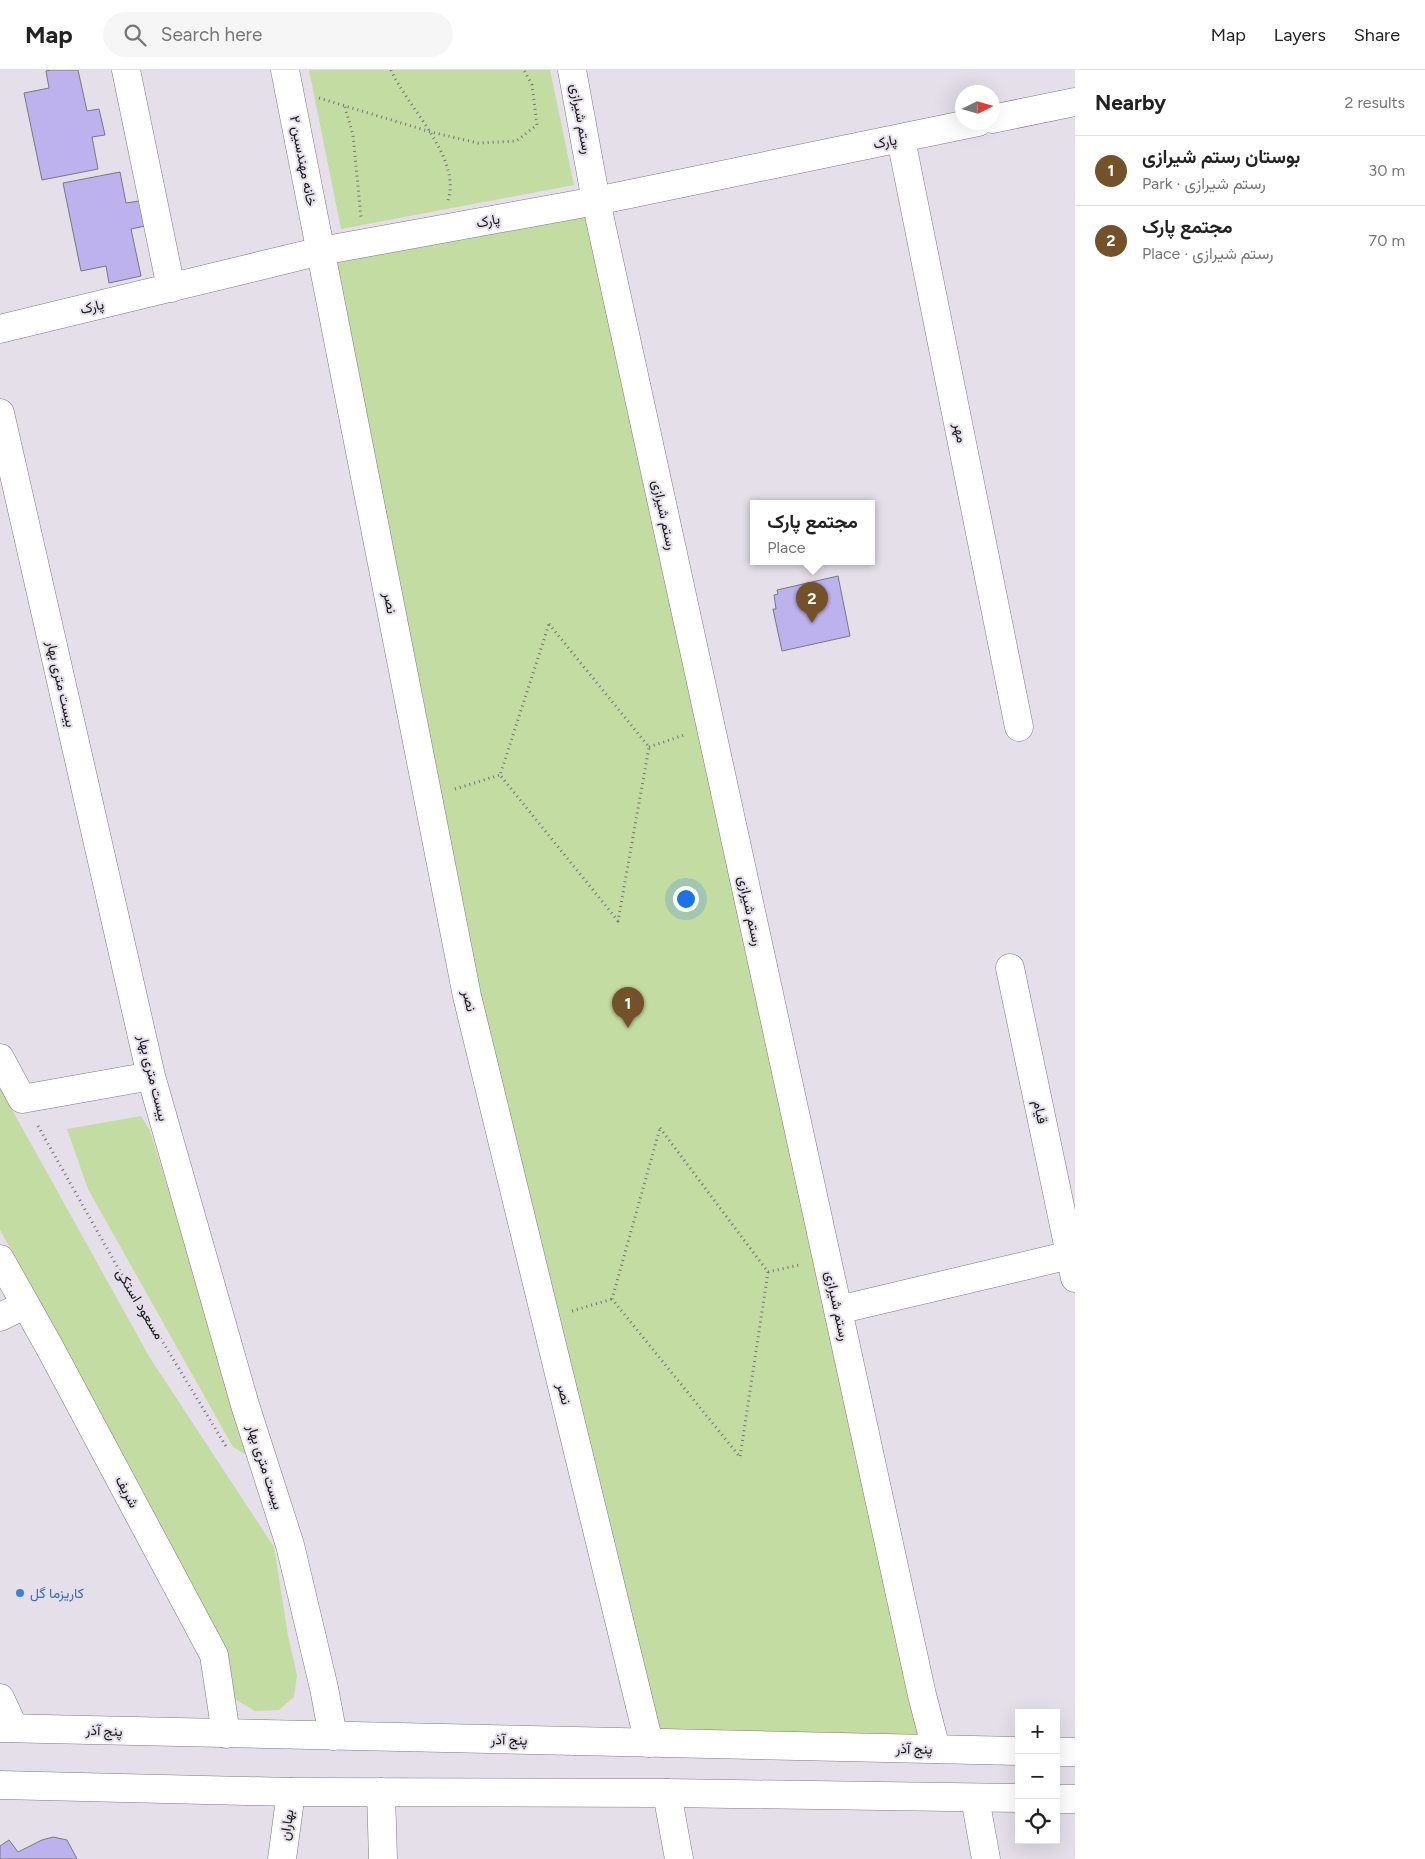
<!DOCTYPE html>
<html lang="en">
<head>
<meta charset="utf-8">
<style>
	body { margin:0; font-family:Figtree,Vazirmatn,sans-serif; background:#f6f6f6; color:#222 }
	.controls { position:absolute; right:15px; bottom:15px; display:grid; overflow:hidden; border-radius:0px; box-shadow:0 5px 20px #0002 }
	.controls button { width:45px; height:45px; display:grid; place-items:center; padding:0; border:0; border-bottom:1px solid #e0e0e0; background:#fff; color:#222; font:25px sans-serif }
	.compass { position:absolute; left:955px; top:15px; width:45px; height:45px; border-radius:50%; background:#fff; box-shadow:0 5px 20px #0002; rotate:85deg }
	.you { position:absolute; left:685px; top:828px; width:18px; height:18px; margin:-12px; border:4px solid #fff; border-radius:50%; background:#1a73e8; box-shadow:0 0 0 8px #1a73e833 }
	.badge { display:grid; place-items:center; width:32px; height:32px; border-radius:50%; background:#745229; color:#fff; font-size:16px; font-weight:700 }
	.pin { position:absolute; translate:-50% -41px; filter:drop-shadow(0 1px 2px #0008) }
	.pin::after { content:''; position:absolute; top:26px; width:18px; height:15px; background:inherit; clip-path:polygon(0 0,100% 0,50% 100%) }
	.popup { position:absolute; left:750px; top:430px; width:125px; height:65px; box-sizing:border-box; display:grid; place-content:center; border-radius:0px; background:#fff; filter:drop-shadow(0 1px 4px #0005); font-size:16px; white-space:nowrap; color:#767676 }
	.popup b { font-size:19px; color:#222 }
	.popup::after { content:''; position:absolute; left:50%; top:100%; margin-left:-10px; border:10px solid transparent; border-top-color:#fff }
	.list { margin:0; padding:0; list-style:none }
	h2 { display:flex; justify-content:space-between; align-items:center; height:65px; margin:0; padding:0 20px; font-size:21px }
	h2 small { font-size:16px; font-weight:400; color:#767676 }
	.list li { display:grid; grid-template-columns:32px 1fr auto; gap:15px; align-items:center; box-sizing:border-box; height:70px; padding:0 20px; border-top:1px solid #e0e0e0 }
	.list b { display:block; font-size:19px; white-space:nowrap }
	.list p { margin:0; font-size:16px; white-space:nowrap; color:#767676 }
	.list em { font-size:16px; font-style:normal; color:#767676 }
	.icon { flex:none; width:28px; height:28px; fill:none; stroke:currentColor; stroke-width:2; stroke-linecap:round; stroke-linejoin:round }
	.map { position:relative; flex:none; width:1075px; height:1789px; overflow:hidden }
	header { display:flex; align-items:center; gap:30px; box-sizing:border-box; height:70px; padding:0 25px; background:#fff; border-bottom:1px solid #e0e0e0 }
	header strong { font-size:24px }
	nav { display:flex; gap:28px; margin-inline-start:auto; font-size:18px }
	.search { width:350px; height:45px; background:#f6f6f6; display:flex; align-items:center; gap:12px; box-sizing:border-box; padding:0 18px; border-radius:28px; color:#767676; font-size:19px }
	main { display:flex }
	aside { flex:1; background:#fff }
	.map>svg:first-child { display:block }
</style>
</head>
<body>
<header>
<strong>Map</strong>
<div class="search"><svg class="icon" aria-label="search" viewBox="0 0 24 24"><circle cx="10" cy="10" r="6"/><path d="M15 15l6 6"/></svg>Search here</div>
<nav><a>Map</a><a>Layers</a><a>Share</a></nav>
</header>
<main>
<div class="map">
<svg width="1075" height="1789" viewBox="0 0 1075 1789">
	<rect width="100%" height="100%" fill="#e4dfe8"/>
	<path fill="#c3dca1" d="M309,0H550L574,115L341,159Z
		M596,131L936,1679L649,1673L545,1249L321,181Z
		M0,1018L150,1288L274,1477L288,1566L297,1605L294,1627L279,1640L255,1641L235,1629L227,1582L64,1275L0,1160Z
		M141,1046L150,1061L252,1388L233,1377L88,1119L67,1059Z"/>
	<path fill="#bdb2ee" stroke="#797880" d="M51,0H78L87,41L99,39L105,65L92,67L98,99L42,110L24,23L49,18L46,1Z
		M120,102L126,133L139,131L145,156L131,159L141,206L109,213L106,196L81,201L63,113Z
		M838,506L850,566L782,581L773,539H776L774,525L778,524L777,520Z
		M53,1767L67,1770L77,1789H0V1776L9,1770L18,1782L42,1770Z"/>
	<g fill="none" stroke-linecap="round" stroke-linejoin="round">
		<defs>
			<path id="minor" d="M126,0L171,218
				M285,0L467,926L649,1673
				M572,0L596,131L922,1625L936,1679
				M992,49L1075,32
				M901,69L1019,657
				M0,259L321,181L596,131L978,52
				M0,343L151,1006L245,1335L290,1475L324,1618L333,1666
				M1010,898L1075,1208
				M0,988L22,1029L151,1006
				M0,1189L50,1278L214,1585L226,1664
				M838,1240L1070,1185
				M0,1247L25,1235
				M0,1628L14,1658
				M381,1722L383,1789
				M667,1723L679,1789
				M975,1728L986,1789
				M282,1789L291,1722"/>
			<path id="major" d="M0,1658L1019,1681
				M1056,1682H1075
				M0,1715L291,1722L667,1723L1019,1728
				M1056,1729H1075"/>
		</defs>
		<use href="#minor" stroke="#7f7a82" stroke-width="29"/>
		<use href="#major" stroke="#7f7a82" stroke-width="29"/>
		<path stroke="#747176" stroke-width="3" stroke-dasharray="1 4" stroke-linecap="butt" d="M391,0C407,37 462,88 448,130
			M319,28L431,62L478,73L516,71L537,55L532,15L524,0
			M345,37L353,65L361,147
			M549,554L649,677L618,851L500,705Z
			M649,677L684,665
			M455,719L500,705
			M38,1056L118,1198L227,1378
			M660,1058L768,1202L740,1387L612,1229Z
			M768,1202L799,1195
			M572,1241L612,1229"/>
		<use href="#minor" stroke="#fff" stroke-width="28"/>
		<use href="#major" stroke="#fff" stroke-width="28"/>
	</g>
	<circle fill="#3f7fe0" stroke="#e4dfe8" stroke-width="2" cx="20" cy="1523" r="5"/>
	<g text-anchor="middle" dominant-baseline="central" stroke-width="4" stroke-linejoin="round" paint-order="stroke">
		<g font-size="14" fill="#181619" stroke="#e4dfe8">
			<text transform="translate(581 49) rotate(80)">رستم شیرازی</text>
			<text transform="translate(885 72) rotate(-11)">پارک</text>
			<text transform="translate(303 91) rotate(79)">خانه مهندسین ۲</text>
			<text transform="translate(488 151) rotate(-11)">پارک</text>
			<text transform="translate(92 237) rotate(-14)">پارک</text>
			<text transform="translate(960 363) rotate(79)">مهر</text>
			<text transform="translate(664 445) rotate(78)">رستم شیرازی</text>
			<text transform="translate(390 533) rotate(79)">نصر</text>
			<text transform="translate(61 614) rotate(77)">بیست متری بهار</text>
			<text transform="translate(750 841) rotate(78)">رستم شیرازی</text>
			<text transform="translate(469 931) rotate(77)">نصر</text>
			<text transform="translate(153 1008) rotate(76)">بیست متری بهار</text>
			<text transform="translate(1040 1042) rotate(78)">قیام</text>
			<text transform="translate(140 1234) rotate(59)">مسعود استکی</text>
			<text transform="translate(837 1236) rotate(78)">رستم شیرازی</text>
			<text transform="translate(564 1324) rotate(76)">نصر</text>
			<text transform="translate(265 1397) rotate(72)">بیست متری بهار</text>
			<text transform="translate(127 1422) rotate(62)">شریف</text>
			<text transform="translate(104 1661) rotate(2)">پنج آذر</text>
			<text transform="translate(509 1670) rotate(1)">پنج آذر</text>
			<text transform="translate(914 1679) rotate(1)">پنج آذر</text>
			<text transform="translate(287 1755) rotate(-82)">بهاران</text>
		</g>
		<g font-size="14" fill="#366cbe" stroke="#e4dfe8" text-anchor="start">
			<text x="30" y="1523">کاریزما گل</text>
		</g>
	</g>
</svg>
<div class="controls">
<button>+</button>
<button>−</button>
<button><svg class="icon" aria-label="locate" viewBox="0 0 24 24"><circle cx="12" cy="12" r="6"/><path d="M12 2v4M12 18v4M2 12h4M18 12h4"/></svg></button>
</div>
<svg class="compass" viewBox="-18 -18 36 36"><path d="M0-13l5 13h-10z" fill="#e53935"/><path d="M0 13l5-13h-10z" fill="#767676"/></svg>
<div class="you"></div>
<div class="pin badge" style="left:628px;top:958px">1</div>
<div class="pin badge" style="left:812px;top:553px">2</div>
<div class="popup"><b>مجتمع پارک</b>Place</div>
</div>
<aside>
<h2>Nearby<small>2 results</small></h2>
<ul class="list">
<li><span class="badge">1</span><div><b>بوستان رستم شیرازی</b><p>Park · رستم شیرازی</p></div><em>30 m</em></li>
<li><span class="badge">2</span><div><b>مجتمع پارک</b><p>Place · رستم شیرازی</p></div><em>70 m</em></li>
</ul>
</aside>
</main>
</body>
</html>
